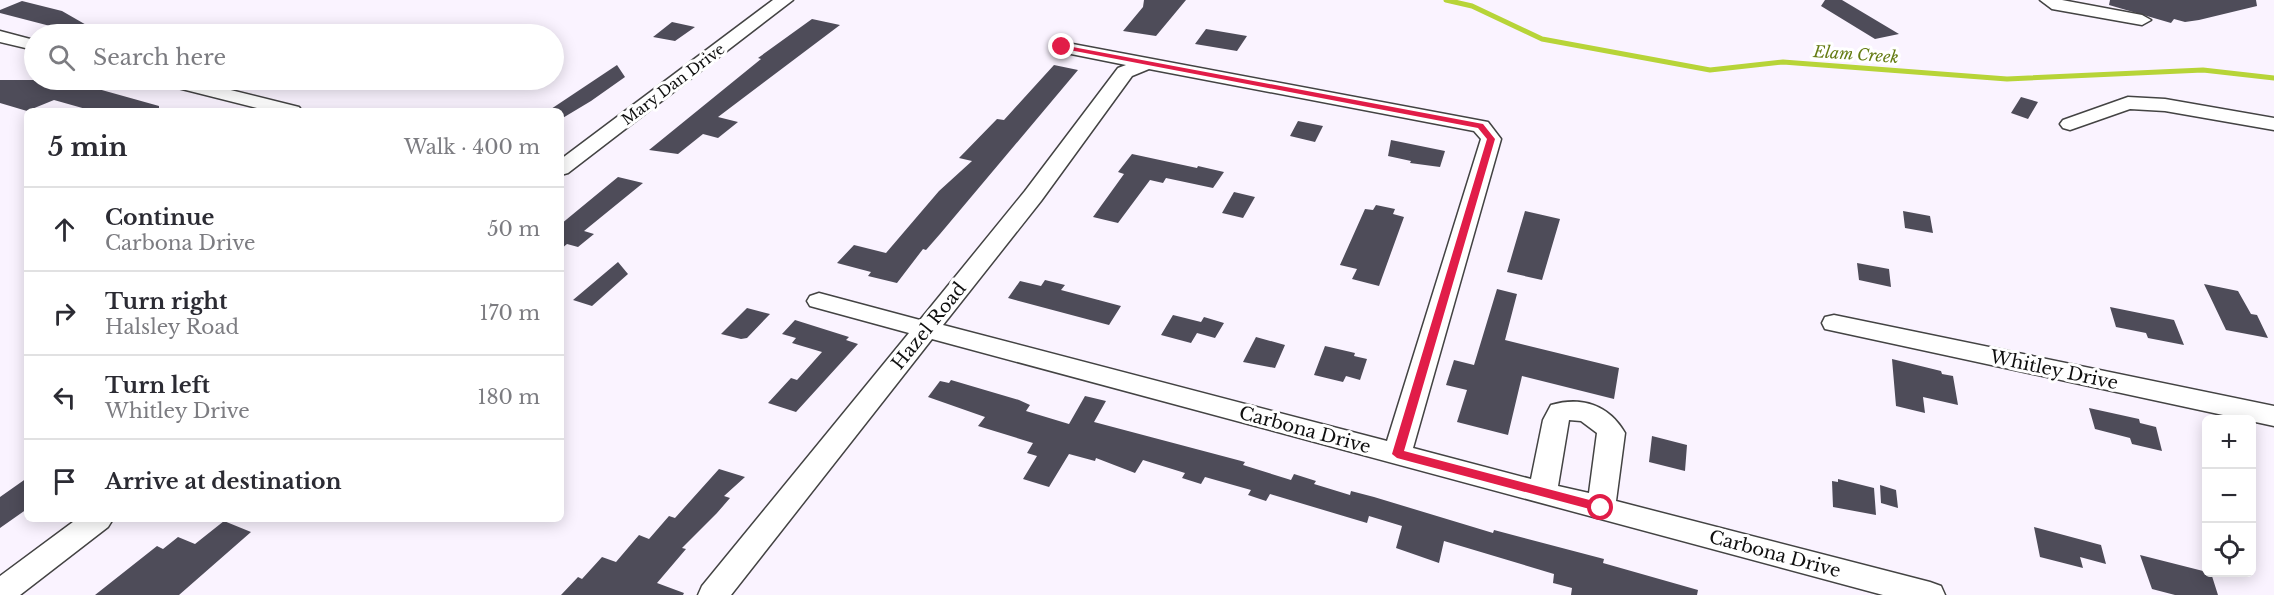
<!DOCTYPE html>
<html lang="en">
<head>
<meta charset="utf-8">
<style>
	body { margin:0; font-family:"Libre Baskerville",serif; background:#f2f2f3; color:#2b2b33 }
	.controls { position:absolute; right:18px; bottom:18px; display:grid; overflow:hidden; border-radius:9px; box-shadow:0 3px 15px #0003 }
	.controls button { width:54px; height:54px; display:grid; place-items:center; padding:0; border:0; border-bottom:2px solid #e1e1e2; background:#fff; color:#2b2b33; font:30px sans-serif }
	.stop { position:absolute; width:18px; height:18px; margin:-14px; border:4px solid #e11d48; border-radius:50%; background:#fff }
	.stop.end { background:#e11d48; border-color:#fff; box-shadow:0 2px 6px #0008 }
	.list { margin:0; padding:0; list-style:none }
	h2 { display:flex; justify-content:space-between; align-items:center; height:78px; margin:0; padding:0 24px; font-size:26px }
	h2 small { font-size:20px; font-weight:400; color:#7c7c81 }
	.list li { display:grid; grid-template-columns:39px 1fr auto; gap:18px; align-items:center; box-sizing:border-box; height:84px; padding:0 24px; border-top:2px solid #e1e1e2 }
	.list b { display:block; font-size:22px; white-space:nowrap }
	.list p { margin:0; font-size:20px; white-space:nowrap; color:#7c7c81 }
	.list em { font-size:20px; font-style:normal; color:#7c7c81 }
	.icon { flex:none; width:33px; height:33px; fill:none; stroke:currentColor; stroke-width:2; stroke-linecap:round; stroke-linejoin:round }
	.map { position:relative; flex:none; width:2274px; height:595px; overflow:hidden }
	.search { position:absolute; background:#fff; box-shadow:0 3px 15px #0003; left:24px; top:24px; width:540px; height:66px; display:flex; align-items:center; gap:15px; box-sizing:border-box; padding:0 21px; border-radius:33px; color:#7c7c81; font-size:22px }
	.panel { position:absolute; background:#fff; box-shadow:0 3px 15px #0003; left:24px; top:108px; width:540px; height:414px; border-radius:9px }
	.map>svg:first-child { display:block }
</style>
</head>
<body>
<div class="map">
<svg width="2274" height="595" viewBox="0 0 2274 595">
	<rect width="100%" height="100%" fill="#faf3ff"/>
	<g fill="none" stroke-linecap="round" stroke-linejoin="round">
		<path stroke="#b7d438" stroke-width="5" d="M1446,0L1472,6L1542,39L1710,70L1783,62L2007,79L2203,70L2274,78"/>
	</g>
	<path fill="#4e4c59" d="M1144,0H1186L1156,36L1123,31L1143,7Z
		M1825,0H1842L1899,34L1875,39L1821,6Z
		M2110,0H2256L2257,6L2199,20L2185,22L2174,19L2171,23L2109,5Z
		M22,1L62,11L102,34H81L0,13V10Z
		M812,19L840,25L718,117L738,122L718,138L703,134L678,154L649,150L761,59L758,58Z
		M672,22L695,27L675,41L653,37Z
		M1206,29L1247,36L1237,51L1195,44Z
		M617,65L625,77L591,101L561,119V111H548Z
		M1054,65L1078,70L940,234L926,250L923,249L897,283L868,276L871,272L837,263L854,245L886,253L939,191L972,161L959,158L997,119L1004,120Z
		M0,80H66L159,106V111H93L54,100L27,111L0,103Z
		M2021,97L2038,102L2028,119L2011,113Z
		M1298,121L1323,126L1315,142L1290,136Z
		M1391,140L1445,151L1440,167L1410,163L1411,161L1388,156Z
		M1132,154L1197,168L1198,166L1224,172L1213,188L1166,178L1163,183L1150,180L1118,223L1093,217L1124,174L1118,172Z
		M618,177L643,183L584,231L594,234L578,247L567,244L561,249V224Z
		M1234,192L1255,197L1243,218L1222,213Z
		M1376,205L1395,209L1393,214L1404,217L1379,286L1352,279L1357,269L1340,265L1365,209L1373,210Z
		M1525,211L1560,219L1542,280L1507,272Z
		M1903,211L1930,216L1933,233L1905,228Z
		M618,262L628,274L592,306L573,300Z
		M1857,263L1889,269L1891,287L1859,280Z
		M1045,280L1065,285L1061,290L1121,306L1109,325L1008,298L1020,281L1041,286Z
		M2204,284L2238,291L2251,314L2257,315L2268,338L2226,330Z
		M1497,289L1517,294L1505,340L1619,368L1614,399L1522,376L1508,435L1457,422L1467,390L1446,385L1454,360L1474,365Z
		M2110,307L2174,320L2184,345L2148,338L2146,333L2116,327Z
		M747,308L770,314L747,338L741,339L721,334Z
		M1173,315L1201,322L1204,317L1224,323L1215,338L1197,333L1191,343L1161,335Z
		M795,320L849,337L846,340L858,344L796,412L768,403L791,378L797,380L822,352L792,343L796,338L782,334Z
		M1256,337L1285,345L1275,368L1243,362Z
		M1325,346L1355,353L1354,356L1367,359L1360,380L1346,376L1343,382L1314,375Z
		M1892,359L1941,371L1942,374L1953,376L1958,405L1923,397L1925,413L1896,406Z
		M951,380L1019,400L1030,405L1026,411L1069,424L1085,396L1106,401L1094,422L1230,458L1245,462L1243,465L1291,480L1294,474L1316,481L1314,484L1350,495L1351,491L1374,497L1493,533L1494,530L1604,559L1603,563L1698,590L1697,595H1571L1572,588L1553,583L1554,574L1444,541L1439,563L1396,548L1402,526L1369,516L1367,523L1270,494L1266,501L1248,495L1251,490L1205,477L1201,484L1182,478L1185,473L1143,460L1135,473L1096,458L1095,461L1069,454L1049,487L1023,479L1037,456L1027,453L1033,443L978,426L985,417L928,397L940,381L949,383Z
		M2089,408L2139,419L2140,423L2156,427L2162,451L2132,444L2130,438L2095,429Z
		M1652,436L1687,445L1685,471L1649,462Z
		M719,469L745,477L724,496L730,498L717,513L682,548L686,549L657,583L684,593L683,595H561L578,577L582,579L602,557L616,562L639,535L649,539L669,516L675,518Z
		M27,478V509L0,528V497Z
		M1838,479L1874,488L1876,515L1833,507L1832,481L1838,482Z
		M1880,485L1896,490L1898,508L1881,503Z
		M224,521L251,532L179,595H95L157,546L163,549L178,537L195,544Z
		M2034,527L2101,545L2106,564L2080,557L2083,568L2040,557Z
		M2140,555L2211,573L2218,595H2175L2152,589Z"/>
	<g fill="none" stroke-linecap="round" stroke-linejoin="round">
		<defs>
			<path id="minor" d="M773,0H793L568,173L561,175V159Z
				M2040,0H2062L2142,15L2151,20L2142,25L2052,9Z
				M0,31L34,40V50L0,42Z
				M1062,42L1488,122L1501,139L1413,448L1531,479L1543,420L1551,405C1582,396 1609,405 1625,433L1616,501L1930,582L1941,586L1945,595H1883L932,339L731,595H698L702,586L909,333L810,306L807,301L810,296L819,293L920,320L1025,191L1118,68L1126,65L1056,51L1053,47L1056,43ZM1149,69L1474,131L1481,139L1387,441L943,325L1041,201L1132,76ZM1569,420L1581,421L1597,433L1589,493L1558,486Z
				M159,80H190L299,107L302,111H269L162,84Z
				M2128,97L2165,99L2274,118V130L2165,111L2130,109L2070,130L2063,128L2060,124L2063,120Z
				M1834,315L2274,406V426L1825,329L1822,323L1825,317Z
				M77,519H113L108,527L20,595H0V576Z"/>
		</defs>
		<use href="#minor" stroke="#434343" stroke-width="3"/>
		<use href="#minor" fill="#fff" fill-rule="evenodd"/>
	</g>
	<path fill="#e11d48" d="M1062,45L1483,124L1495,139L1404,451L1601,503L1607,508L1606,511L1601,512L1397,458L1392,454L1487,139L1478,128L1059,48Z"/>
	<g text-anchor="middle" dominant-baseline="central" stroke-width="6" stroke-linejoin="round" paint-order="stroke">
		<g font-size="15" fill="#101010" stroke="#fff">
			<text transform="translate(673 84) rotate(-37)">Mary Dan Drive</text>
		</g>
		<g font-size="16" font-style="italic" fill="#647b12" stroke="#fff">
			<text transform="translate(1856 54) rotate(4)">Elam Creek</text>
		</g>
		<g font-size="18" fill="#101010" stroke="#fff">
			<text transform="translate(929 326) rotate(-51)">Hazel Road</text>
			<text transform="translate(2054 370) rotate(12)">Whitley Drive</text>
			<text transform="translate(1305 430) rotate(15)">Carbona Drive</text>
			<text transform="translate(1775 554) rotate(15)">Carbona Drive</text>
		</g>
	</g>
</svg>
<div class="controls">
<button>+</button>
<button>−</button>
<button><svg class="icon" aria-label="locate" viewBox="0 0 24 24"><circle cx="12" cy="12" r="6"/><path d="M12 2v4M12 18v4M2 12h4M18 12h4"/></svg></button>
</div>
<div class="stop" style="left:1601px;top:508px"></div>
<div class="stop end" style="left:1062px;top:47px"></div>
<div class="search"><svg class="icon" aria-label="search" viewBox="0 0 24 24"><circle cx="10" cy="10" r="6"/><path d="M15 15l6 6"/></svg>Search here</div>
<section class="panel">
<h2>5 min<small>Walk · 400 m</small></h2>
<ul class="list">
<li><svg class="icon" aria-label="ahead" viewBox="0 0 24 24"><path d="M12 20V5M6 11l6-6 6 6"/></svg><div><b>Continue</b><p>Carbona Drive</p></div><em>50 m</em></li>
<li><svg class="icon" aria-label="right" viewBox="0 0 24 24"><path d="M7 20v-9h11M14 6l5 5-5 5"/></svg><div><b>Turn right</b><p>Halsley Road</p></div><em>170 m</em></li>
<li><svg class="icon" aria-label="left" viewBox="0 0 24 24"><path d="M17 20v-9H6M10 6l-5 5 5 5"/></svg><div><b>Turn left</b><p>Whitley Drive</p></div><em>180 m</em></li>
<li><svg class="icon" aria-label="arrive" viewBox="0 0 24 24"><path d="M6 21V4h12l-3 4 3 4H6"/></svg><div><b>Arrive at destination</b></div></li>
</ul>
</section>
</div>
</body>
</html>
